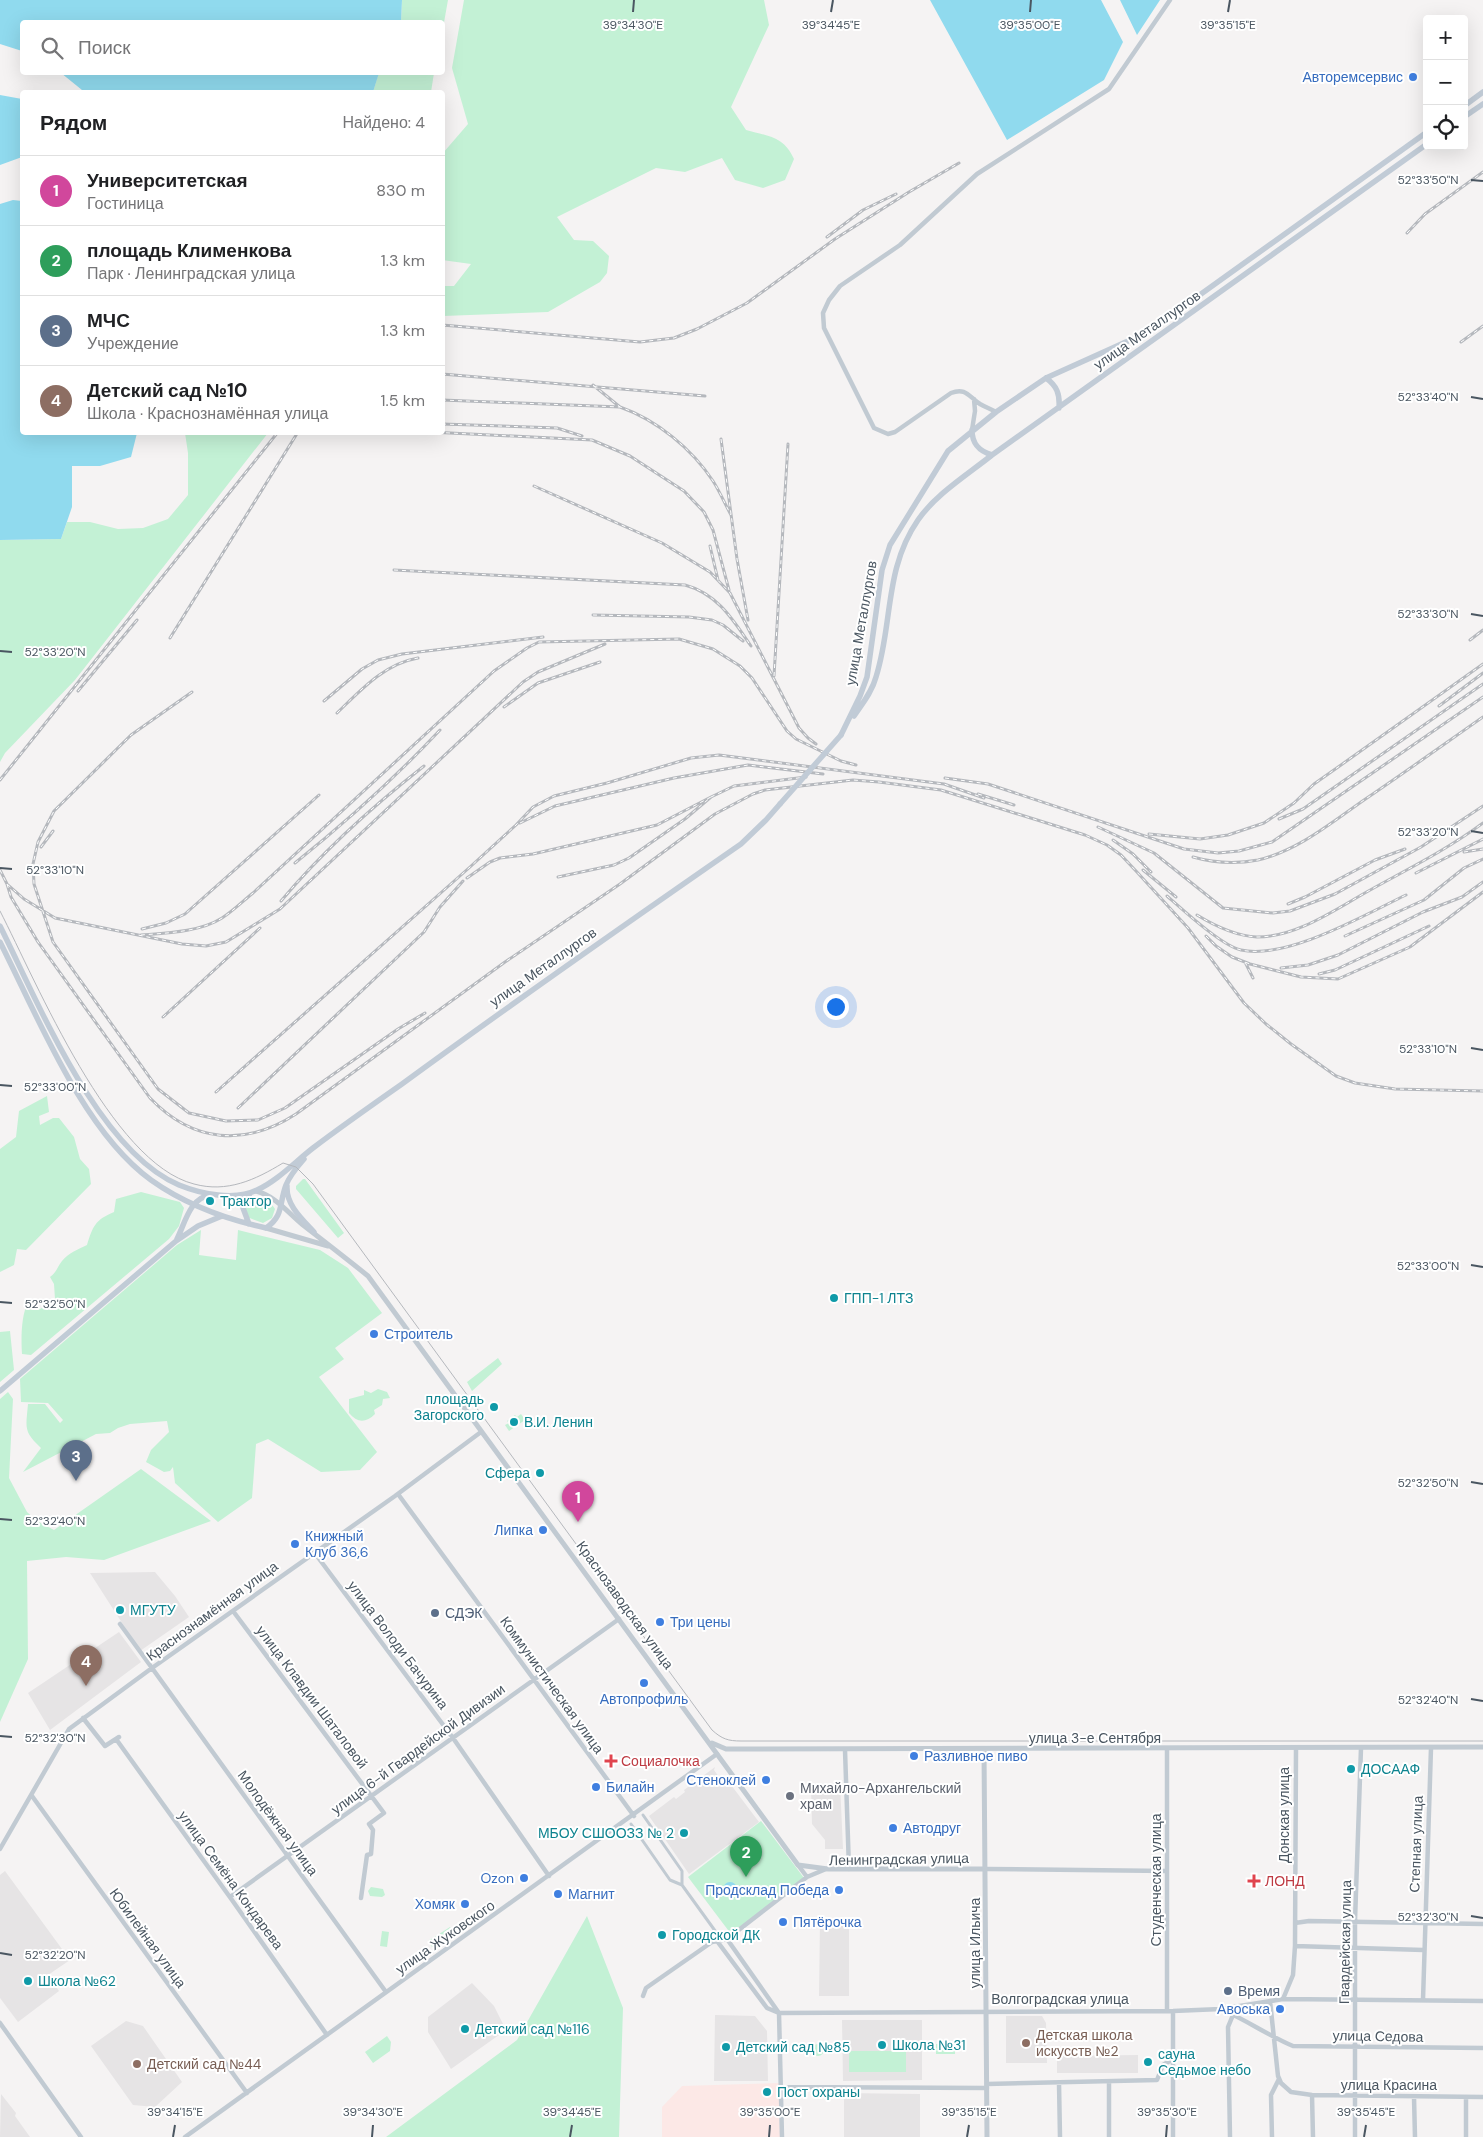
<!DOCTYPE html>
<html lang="ru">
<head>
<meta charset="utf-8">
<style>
	body { margin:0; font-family:"DM Sans",sans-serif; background:#f2f2f2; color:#202124 }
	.controls { position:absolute; right:15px; top:15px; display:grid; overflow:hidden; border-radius:5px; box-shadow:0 5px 20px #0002 }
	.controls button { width:45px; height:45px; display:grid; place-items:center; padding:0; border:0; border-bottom:1px solid #e0e0e0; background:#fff; color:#202124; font:25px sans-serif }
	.you { position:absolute; left:835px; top:1006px; width:18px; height:18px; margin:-12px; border:4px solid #fff; border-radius:50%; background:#1a73e8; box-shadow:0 0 0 8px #1a73e833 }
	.badge { display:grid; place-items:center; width:32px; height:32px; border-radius:50%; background:#db2777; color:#fff; font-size:16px; font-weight:700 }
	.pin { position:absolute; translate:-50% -41px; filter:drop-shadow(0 1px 2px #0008) }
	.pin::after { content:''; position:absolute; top:26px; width:18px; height:15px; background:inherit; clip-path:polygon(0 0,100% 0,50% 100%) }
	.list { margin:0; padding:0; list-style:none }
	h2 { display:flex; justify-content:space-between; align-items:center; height:65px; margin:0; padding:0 20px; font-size:21px }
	h2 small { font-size:16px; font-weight:400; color:#757577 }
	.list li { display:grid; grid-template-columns:32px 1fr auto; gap:15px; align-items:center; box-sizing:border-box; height:70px; padding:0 20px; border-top:1px solid #e0e0e0 }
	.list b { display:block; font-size:19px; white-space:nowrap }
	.list p { margin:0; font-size:16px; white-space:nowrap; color:#757577 }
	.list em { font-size:16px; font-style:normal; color:#757577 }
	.icon { flex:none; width:28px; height:28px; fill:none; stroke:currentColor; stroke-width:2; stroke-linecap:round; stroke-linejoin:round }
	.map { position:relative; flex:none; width:1483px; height:2137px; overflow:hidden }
	.search { position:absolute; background:#fff; box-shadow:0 5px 20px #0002; left:20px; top:20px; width:425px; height:55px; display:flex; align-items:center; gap:12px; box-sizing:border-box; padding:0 18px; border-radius:5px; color:#757577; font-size:19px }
	.panel { position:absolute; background:#fff; box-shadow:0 5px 20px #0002; left:20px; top:90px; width:425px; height:345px; border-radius:5px }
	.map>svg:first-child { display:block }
</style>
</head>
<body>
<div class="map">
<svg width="1483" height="2137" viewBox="0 0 1483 2137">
	<rect width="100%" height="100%" fill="#f5f3f3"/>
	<path fill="#e6e4e5" d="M155,1572L175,1596L189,1617L140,1651L90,1573Z
		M119,1632L141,1662L50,1730L28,1693Z
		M715,1767L714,1770L721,1780L725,1777L759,1822L689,1874L649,1816L674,1797L676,1799L685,1792L684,1790Z
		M840,1783L843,1849H825V1840L812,1824L811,1784Z
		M5,1871L70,1960L48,1975L59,1991L18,2022L0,1998V1875Z
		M820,1921H849V1996H819Z
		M472,1983L494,2006L506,2030L451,2069L428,2032V2017Z
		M715,2015L755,2016L767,2031L768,2081H714Z
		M1006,2016H1042L1046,2023L1047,2063H1006Z
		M842,2020H922V2080L843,2081Z
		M126,2021L143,2026L182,2082L155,2107L133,2105L91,2046Z
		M1138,2055V2073H1057V2056Z
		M844,2093L920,2094V2137H844Z
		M1,2094L16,2113L15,2116L30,2137H0Z"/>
	<path fill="#fce8e6" d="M779,2083L780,2137H662V2107L682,2086Z"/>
	<path fill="#c3f1d5" d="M402,0H448L443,28L442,22H401Z
		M464,0H764L769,25L731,107L746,130C767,136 784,136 794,159L785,180L763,188L735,180L722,158L685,172L656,168L557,217L574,240L593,241L609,256L607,273L600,282L548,312L443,316V286H454L471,264L442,260L443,153L468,124L452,68Z
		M379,72L434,73L431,92H373Z
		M185,433H268L75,680L5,753L0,762V540L61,539L67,522H90L118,529L143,528L168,519L188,495V453Z
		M47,1096L49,1112L39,1116L40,1125L53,1118H59L74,1137L80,1159L89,1169L91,1184L26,1250L17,1249L14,1265L0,1272V1149L16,1137L19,1111Z
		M303,1179H305L344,1233L338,1238L296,1189V1186Z
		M141,1192L180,1202L184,1208L179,1226L169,1239L31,1355L22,1354C21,1339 21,1316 28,1302L34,1300L40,1309L55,1299L54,1284L50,1277C57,1272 57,1267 62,1261C68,1253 79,1249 87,1245C93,1226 95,1220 114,1212L116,1199Z
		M257,1197L269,1200L275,1209L272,1218L263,1223L247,1217L245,1209L249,1200Z
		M201,1230L199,1255L236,1260L238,1230L320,1250L348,1268L382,1313L335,1348L344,1359L319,1377L377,1452L360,1470L321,1472L268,1439L256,1444L252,1498L218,1522L175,1483L173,1467L170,1471L164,1472L146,1462L151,1450L169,1432L167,1421L130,1424L118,1428L110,1433L96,1434L23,1472L41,1448C23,1431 26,1428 28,1404H45L60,1423L63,1420L48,1403L21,1402L20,1379L177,1245Z
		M10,1331L14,1370L0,1382V1332Z
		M498,1358L502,1364L472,1391L467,1382Z
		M378,1389L387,1392L390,1398L383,1399L382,1405L374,1410L375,1414C366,1423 357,1423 349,1413V1399L364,1395V1390L371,1393Z
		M8,1392L13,1399L9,1478L27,1512L37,1521L54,1530L141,1469L211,1521L104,1560L66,1557L27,1561L28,1659L0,1722V1399Z
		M521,1414L525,1420L509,1431L505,1425L509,1423L507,1421L515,1415L517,1417Z
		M761,1821L804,1878L731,1934L688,1877Z
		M371,1887L383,1889L385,1895L382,1897L370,1896L368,1891Z
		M587,1916L623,2008L619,2137H386L517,2040Z
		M450,1927L454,1932L432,1947L428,1941Z
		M382,1931L389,1932L387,1947L380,1946Z
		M387,2036L391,2042L390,2051L373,2063L365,2052Z
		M936,2044H955V2054H936Z
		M812 2050a6 6 0 1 1 12 0a6 6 0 1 1-12 0Z
		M849,2051H906V2072H849Z"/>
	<path fill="#90daee" d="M0,0H402L401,22H22V51L0,44Z
		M930,0H1101L1123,42L1104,80L1007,140Z
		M1120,0H1160L1137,35Z
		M61,73H379L373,92H77L82,90Z
		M0,95L22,99V157L0,165Z
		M13,200L22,201V432L137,433L131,457L100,466H72V507L61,539L0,540V204Z
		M723 1889a7 7 0 1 1 14 0a7 7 0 1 1-14 0Z"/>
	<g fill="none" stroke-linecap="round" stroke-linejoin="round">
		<path stroke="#c1cad2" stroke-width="3" d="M643,1815L682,1871V1885L721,1939
			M631,1824L670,1880L682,1885"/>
		<path stroke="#c1cad2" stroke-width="4.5" d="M996,412C991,409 985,407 980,404C969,397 966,387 951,393L895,432L888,434L874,428L824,328L823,313L829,300L840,286L900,245L977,174L1109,89L1170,0
			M972,430L975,411L974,399
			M398,1494L634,1816
			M314,1552L453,1738L549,1876
			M233,1611L384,1813L369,1824L373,1830L371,1854L367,1855L361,1898
			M120,1624L152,1668
			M152,1668L386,1992
			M83,1718L105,1746L119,1737
			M116,1739L232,1900L327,2035
			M845,1750L849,1869
			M32,1796L247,2093
			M0,1849L69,1729L152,1668L395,1496L481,1432
			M798,1865L807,1877
			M986,1869L1167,1871
			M230,1897L619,1619
			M1295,1923L1309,1921L1483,1924
			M727,1939L779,2013L782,2137
			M717,1941L767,2008L779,2013L1173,2011L1221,2009L1283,1999L1483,2001
			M1295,1946L1423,1950
			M643,1996L646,1988L712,1942L727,1939L807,1877L826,1869
			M1283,1999L1293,1975L1295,1946L1296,1748
			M1423,2000L1431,1748
			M1270,2001L1278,2076L1281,2083L1291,2092L1312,2095L1483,2097
			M1223,2010C1248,2021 1269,2036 1293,2046L1483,2048
			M1167,2011V1749
			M1173,2011V2137
			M0,2023L81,2137
			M1059,2083L1060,2137
			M1109,2083V2137
			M987,2084L1157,2080L1163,2065L1173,2059
			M781,2087L987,2088
			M1312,2095L1313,2137
			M1414,2097L1415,2137
			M1466,2097V2137
			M185,2137L717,1754
			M1230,2137L1228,2027L1233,2015
			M1272,2137L1271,2095L1279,2079
			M1355,2137V1921L1361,1748"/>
		<path stroke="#c1cad2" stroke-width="5" d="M256,1191C277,1197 287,1212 303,1225C325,1242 347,1259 368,1276L798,1865L828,1869H986
			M266,1228L328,1246
			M712,1743L726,1749L1483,1747
			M984,1750L987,2137"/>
		<path stroke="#c1cbd6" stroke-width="5.5" d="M1464,106L1483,92
			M1464,117L1483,104
			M1046,378C1057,386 1060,394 1059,408
			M972,430C972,444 979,451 992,455
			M854,716C862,704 872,692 876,677C893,624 884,569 918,520C936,494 967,475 992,455L1427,144
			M841,735L860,696L867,677L882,570L890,545L948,451L996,412L1046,378L1148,332L1427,132
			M0,926C38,1002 98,1151 179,1185C201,1194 235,1201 257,1190C277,1181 295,1162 313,1148C342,1126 372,1105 402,1084C514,1002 627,923 741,844L766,820L780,804
			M0,942C38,1017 83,1131 151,1180C186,1205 225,1219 266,1228C284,1216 279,1203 286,1185C290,1175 297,1167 304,1159
			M287,1186C286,1205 302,1219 314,1232
			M249,1224L243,1208L250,1193
			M177,1239C185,1223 190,1198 210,1195
			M0,1391L176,1241L198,1226L222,1216"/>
		<path stroke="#b5b8bd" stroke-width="1" d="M0,911C37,983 111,1163 194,1184C227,1193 255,1180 283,1163L296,1167L313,1184L712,1730C722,1739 728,1741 741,1741H1483"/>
		<defs>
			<path id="rail" d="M1407,233L1425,214L1483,172
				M827,237L863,210L896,194
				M442,325L640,342L674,338L697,329L747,303L835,239L909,192L959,163
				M1461,342L1483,326
				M442,374L705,396
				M593,385L620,407
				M442,400L620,407C657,420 692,449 713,481C720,492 725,504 731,515
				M442,424L557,428L582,436
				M430,432L592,440L630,456L684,491L704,512L713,530L729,590
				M721,439L737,559L748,620
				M534,486L662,543L710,572L730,593L799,728L808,738L816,744
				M710,546L718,580
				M394,570L685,585C718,594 733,620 751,646
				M593,615L689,617L712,620L723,625L743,641
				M170,638L298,432
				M1470,640L1483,630
				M774,676L788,444
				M78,691L137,620
				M192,692L131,735L54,811L38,842L33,864L34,884L53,942L158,1089L189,1113L226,1121L258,1120L285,1108L398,1029L425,1013
				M324,701L362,669L378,660L402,654L543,637
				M1439,706L1483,673
				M504,707L538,683L600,662
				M337,713C361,690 384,664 418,658
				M945,778L988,784L1184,849L1218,853L1239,851L1272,842L1483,697
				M0,780L278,432
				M978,794L1014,805
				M1279,819L1303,809L1483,684
				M520,823L555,806L674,778L748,765L823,774
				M1098,827L1154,853L1223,908L1273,913L1290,911L1335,894L1421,847L1483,806
				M1149,834L1200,839L1228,835L1264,823L1294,803L1314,784L1341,765L1483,664
				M1113,840L1133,854L1151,872
				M41,847L53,831
				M1464,852L1483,849
				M1193,857C1214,863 1237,864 1258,860C1297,851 1331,823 1364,800C1404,773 1443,745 1483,717
				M295,863C346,822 395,778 440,730
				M0,870L7,884L24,899L55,918L182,944L206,946L226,942L280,909L523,682L538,672L605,644
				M1143,870L1176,897
				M1416,873L1483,839
				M558,877L614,865L629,858L685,819L711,797L734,786L806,777
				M467,878L490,862L500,858L533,854L657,825L711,797
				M7,884L11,897L38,942L150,1098C193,1143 245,1147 296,1114L505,962L620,884L715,814L753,794L765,790L853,780L879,782L941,790L1085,835L1107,845L1121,855L1136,871L1188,928L1244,1003L1266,1024L1291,1044L1336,1076L1355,1083L1395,1089L1483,1091
				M1167,896C1183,910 1222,946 1241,950C1287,960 1364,915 1406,895
				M281,901C323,851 373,806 424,766
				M1288,904L1305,897L1375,860L1405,849
				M1197,915C1215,926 1236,936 1257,937C1298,937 1337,908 1372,889C1410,868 1448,849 1483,823
				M142,929L166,923L185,914L319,795
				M141,935C167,933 200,932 222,918C233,911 243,901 253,893L494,671L527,648L539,642L679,639L713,649L740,666L752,678L787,731L796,739L841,761L856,765
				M1206,936L1216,946L1232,957L1250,964L1301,977L1338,979L1410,947L1483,892
				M1345,936L1424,900L1464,868L1483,859
				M1245,962L1253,978
				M1281,968L1308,965L1338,955L1423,912L1462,897L1483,882
				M1319,974L1335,970L1429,926
				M163,1017L260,928
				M216,1092L470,867L516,825L533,807L554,796L607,783L691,758L719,755L944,784L984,798
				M238,1108L424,932L440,907L463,881"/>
		</defs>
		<use href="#rail" stroke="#b5b8bd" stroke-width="3"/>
		<use href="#rail" stroke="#fff" stroke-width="1" stroke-dasharray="4" stroke-linecap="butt"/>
		<path stroke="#c1cbd6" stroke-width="5.5" d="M780,804L841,735"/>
	</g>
	<path fill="none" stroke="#4a5661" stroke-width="2" d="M633,12L634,0M831,12L833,0M1030,12L1031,0M1228,12L1230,0M1471,180L1483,181M1471,397L1483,399M1471,614L1483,616M0,651L12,652M1471,831L1483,833M0,868L12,869M1471,1048L1483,1050M0,1085L12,1086M1471,1265L1483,1267M0,1302L12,1303M1471,1482L1483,1484M0,1519L12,1520M1471,1699L1483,1701M0,1736L12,1737M1471,1916L1483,1918M0,1953L12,1955M173,2137L175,2125M372,2137L373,2125M570,2137L572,2125M769,2137L770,2125M967,2137L969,2125M1166,2137L1167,2125M1364,2137L1366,2125"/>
	<g fill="#3f7fe0" stroke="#fff" stroke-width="2">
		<circle cx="1413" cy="77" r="5"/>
		<circle cx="374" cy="1334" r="5"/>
		<circle cx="543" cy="1530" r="5"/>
		<circle cx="295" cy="1544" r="5"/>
		<circle cx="660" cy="1622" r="5"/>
		<circle cx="644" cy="1683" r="5"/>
		<circle cx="914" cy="1756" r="5"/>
		<circle cx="766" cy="1780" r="5"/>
		<circle cx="596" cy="1787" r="5"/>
		<circle cx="893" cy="1828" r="5"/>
		<circle cx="524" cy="1878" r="5"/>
		<circle cx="839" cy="1890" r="5"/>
		<circle cx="558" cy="1894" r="5"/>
		<circle cx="465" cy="1904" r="5"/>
		<circle cx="783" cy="1922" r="5"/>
		<circle cx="1280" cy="2009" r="5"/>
	</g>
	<g fill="#0f9aa8" stroke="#fff" stroke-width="2">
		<circle cx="210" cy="1201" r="5"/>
		<circle cx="834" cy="1298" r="5"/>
		<circle cx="494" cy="1407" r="5"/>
		<circle cx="514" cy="1422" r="5"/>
		<circle cx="540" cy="1473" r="5"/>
		<circle cx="120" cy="1610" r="5"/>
		<circle cx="1351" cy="1769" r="5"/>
		<circle cx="684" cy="1833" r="5"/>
		<circle cx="662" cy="1935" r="5"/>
		<circle cx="28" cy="1981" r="5"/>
		<circle cx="465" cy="2029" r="5"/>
		<circle cx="882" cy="2045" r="5"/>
		<circle cx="726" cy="2047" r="5"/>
		<circle cx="1148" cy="2062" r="5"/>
		<circle cx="767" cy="2092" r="5"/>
	</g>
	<g fill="#5c6f8a" stroke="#fff" stroke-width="2">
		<circle cx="435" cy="1613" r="5"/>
		<circle cx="1228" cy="1991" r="5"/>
	</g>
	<g fill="#e0444e" stroke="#fff" stroke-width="2">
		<path d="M608.5 1753.5h5v5h5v5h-5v5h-5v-5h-5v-5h5z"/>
		<path d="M1251.5 1873.5h5v5h5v5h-5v5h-5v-5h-5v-5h5z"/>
	</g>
	<circle fill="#6b7280" stroke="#fff" stroke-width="2" cx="790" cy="1796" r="5"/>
	<g fill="#8d6e63" stroke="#fff" stroke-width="2">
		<circle cx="1026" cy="2043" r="5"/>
		<circle cx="137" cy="2064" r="5"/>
	</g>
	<g text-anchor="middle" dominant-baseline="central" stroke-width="4" stroke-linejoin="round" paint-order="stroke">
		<g font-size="14" fill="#366cbe" stroke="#fff" text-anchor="start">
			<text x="1403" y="77" text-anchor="end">Авторемсервис</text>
			<text x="384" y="1334">Строитель</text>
			<text x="533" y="1530" text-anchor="end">Липка</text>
			<text x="305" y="1536">Книжный<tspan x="305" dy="16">Клуб 36,6</tspan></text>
			<text x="670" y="1622">Три цены</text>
			<text x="644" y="1699" text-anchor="middle">Автопрофиль</text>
			<text x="924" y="1756">Разливное пиво</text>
			<text x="756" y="1780" text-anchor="end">Стеноклей</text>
			<text x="606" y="1787">Билайн</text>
			<text x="903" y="1828">Автодруг</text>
			<text x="514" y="1878" text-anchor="end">Ozon</text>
			<text x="829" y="1890" text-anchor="end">Продсклад Победа</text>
			<text x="568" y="1894">Магнит</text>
			<text x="455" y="1904" text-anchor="end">Хомяк</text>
			<text x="793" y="1922">Пятёрочка</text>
			<text x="1270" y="2009" text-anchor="end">Авоська</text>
		</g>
		<g font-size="14" fill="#4a5661" stroke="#fff">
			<text transform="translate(1147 330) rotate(-35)">улица Металлургов</text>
			<text transform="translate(861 623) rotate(-80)">улица Металлургов</text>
			<text transform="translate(543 967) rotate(-35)">улица Металлургов</text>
			<text transform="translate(625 1605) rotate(54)">Краснозаводская улица</text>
			<text transform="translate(212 1611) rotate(-36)">Краснознамённая улица</text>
			<text transform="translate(398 1645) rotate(53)">улица Володи Бачурина</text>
			<text transform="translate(552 1685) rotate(54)">Коммунистическая улица</text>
			<text transform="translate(312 1697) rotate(53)">улица Клавдии Шаталовой</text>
			<text x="1095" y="1738">улица 3-е Сентября</text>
			<text transform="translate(418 1749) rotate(-36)">улица 6-й Гвардейской Дивизии</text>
			<text transform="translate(1284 1815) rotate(-90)">Донская улица</text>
			<text transform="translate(278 1823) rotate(54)">Молодёжная улица</text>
			<text transform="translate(1416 1844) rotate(-88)">Степная улица</text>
			<text transform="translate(899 1859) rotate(-1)">Ленинградская улица</text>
			<text transform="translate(231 1880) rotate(54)">улица Семёна Кондарева</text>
			<text transform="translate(1156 1880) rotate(-90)">Студенческая улица</text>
			<text transform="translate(445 1937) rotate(-35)">улица Жуковского</text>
			<text transform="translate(148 1938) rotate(54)">Юбилейная улица</text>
			<text transform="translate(1345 1942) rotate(-89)">Гвардейская улица</text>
			<text transform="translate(975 1943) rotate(-90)">улица Ильича</text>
			<text x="1060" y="1999">Волгоградская улица</text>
			<text transform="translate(1378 2036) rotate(1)">улица Седова</text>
			<text x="1389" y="2085">улица Красина</text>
		</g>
		<g font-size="14" fill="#0d838f" stroke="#fff" text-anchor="start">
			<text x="220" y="1201">Трактор</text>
			<text x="844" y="1298">ГПП-1 ЛТЗ</text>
			<text x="484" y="1399" text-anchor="end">площадь<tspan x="484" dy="16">Загорского</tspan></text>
			<text x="524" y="1422">В.И. Ленин</text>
			<text x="530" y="1473" text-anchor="end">Сфера</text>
			<text x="130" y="1610">МГУТУ</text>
			<text x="1361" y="1769">ДОСААФ</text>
			<text x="674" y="1833" text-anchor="end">МБОУ СШООЗЗ № 2</text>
			<text x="672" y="1935">Городской ДК</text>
			<text x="38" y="1981">Школа №62</text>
			<text x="475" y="2029">Детский сад №116</text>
			<text x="892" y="2045">Школа №31</text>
			<text x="736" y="2047">Детский сад №85</text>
			<text x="1158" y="2054">сауна<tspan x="1158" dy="16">Седьмое небо</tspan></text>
			<text x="777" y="2092">Пост охраны</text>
		</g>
		<g font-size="14" fill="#4e5e75" stroke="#fff" text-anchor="start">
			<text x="445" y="1613">СДЭК</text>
			<text x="1238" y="1991">Время</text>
		</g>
		<g font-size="14" fill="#be3a42" stroke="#fff" text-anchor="start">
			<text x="621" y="1761">Социалочка</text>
			<text x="1265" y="1881">ЛОНД</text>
		</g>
		<g font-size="14" fill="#5b616d" stroke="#fff" text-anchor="start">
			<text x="800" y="1788">Михайло-Архангельский<tspan x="800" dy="16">храм</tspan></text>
		</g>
		<g font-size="14" fill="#785e54" stroke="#fff" text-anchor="start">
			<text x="1036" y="2035">Детская школа<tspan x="1036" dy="16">искусств №2</tspan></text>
			<text x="147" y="2064">Детский сад №44</text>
		</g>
	</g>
	<g font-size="12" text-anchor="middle" fill="#4a5661" stroke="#fff" stroke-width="4" stroke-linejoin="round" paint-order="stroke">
		<text x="633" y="29">39°34'30"E</text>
		<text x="831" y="29">39°34'45"E</text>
		<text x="1030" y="29">39°35'00"E</text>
		<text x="1228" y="29">39°35'15"E</text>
		<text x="1428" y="184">52°33'50"N</text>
		<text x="1428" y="401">52°33'40"N</text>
		<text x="1428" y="618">52°33'30"N</text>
		<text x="55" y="656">52°33'20"N</text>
		<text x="1428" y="836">52°33'20"N</text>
		<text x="55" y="874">52°33'10"N</text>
		<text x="1428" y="1053">52°33'10"N</text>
		<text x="55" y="1091">52°33'00"N</text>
		<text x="1428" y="1270">52°33'00"N</text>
		<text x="55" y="1308">52°32'50"N</text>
		<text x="1428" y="1487">52°32'50"N</text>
		<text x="55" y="1525">52°32'40"N</text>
		<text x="1428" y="1704">52°32'40"N</text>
		<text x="55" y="1742">52°32'30"N</text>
		<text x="1428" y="1921">52°32'30"N</text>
		<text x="55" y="1959">52°32'20"N</text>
		<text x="175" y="2116">39°34'15"E</text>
		<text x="373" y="2116">39°34'30"E</text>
		<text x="572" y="2116">39°34'45"E</text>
		<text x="770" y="2116">39°35'00"E</text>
		<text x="969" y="2116">39°35'15"E</text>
		<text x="1167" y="2116">39°35'30"E</text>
		<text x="1366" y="2116">39°35'45"E</text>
	</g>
</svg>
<div class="controls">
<button>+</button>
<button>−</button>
<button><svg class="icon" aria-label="locate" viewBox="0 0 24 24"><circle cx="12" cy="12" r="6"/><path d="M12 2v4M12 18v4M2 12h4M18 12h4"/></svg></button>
</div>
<div class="you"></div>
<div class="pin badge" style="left:578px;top:1522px;background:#d1479c">1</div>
<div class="pin badge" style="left:746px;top:1877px;background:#2e9e5b">2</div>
<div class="pin badge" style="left:76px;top:1481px;background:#5c6f8a">3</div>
<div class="pin badge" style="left:86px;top:1686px;background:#8d6e63">4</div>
<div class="search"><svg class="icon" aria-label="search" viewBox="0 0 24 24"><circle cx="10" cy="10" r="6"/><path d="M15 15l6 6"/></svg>Поиск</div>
<section class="panel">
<h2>Рядом<small>Найдено: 4</small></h2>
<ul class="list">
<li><span class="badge" style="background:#d1479c">1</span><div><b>Университетская</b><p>Гостиница</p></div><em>830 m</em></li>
<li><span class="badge" style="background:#2e9e5b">2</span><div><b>площадь Клименкова</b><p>Парк · Ленинградская улица</p></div><em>1.3 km</em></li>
<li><span class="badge" style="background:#5c6f8a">3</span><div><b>МЧС</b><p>Учреждение</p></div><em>1.3 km</em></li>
<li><span class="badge" style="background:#8d6e63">4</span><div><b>Детский сад №10</b><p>Школа · Краснознамённая улица</p></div><em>1.5 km</em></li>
</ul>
</section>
</div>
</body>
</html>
